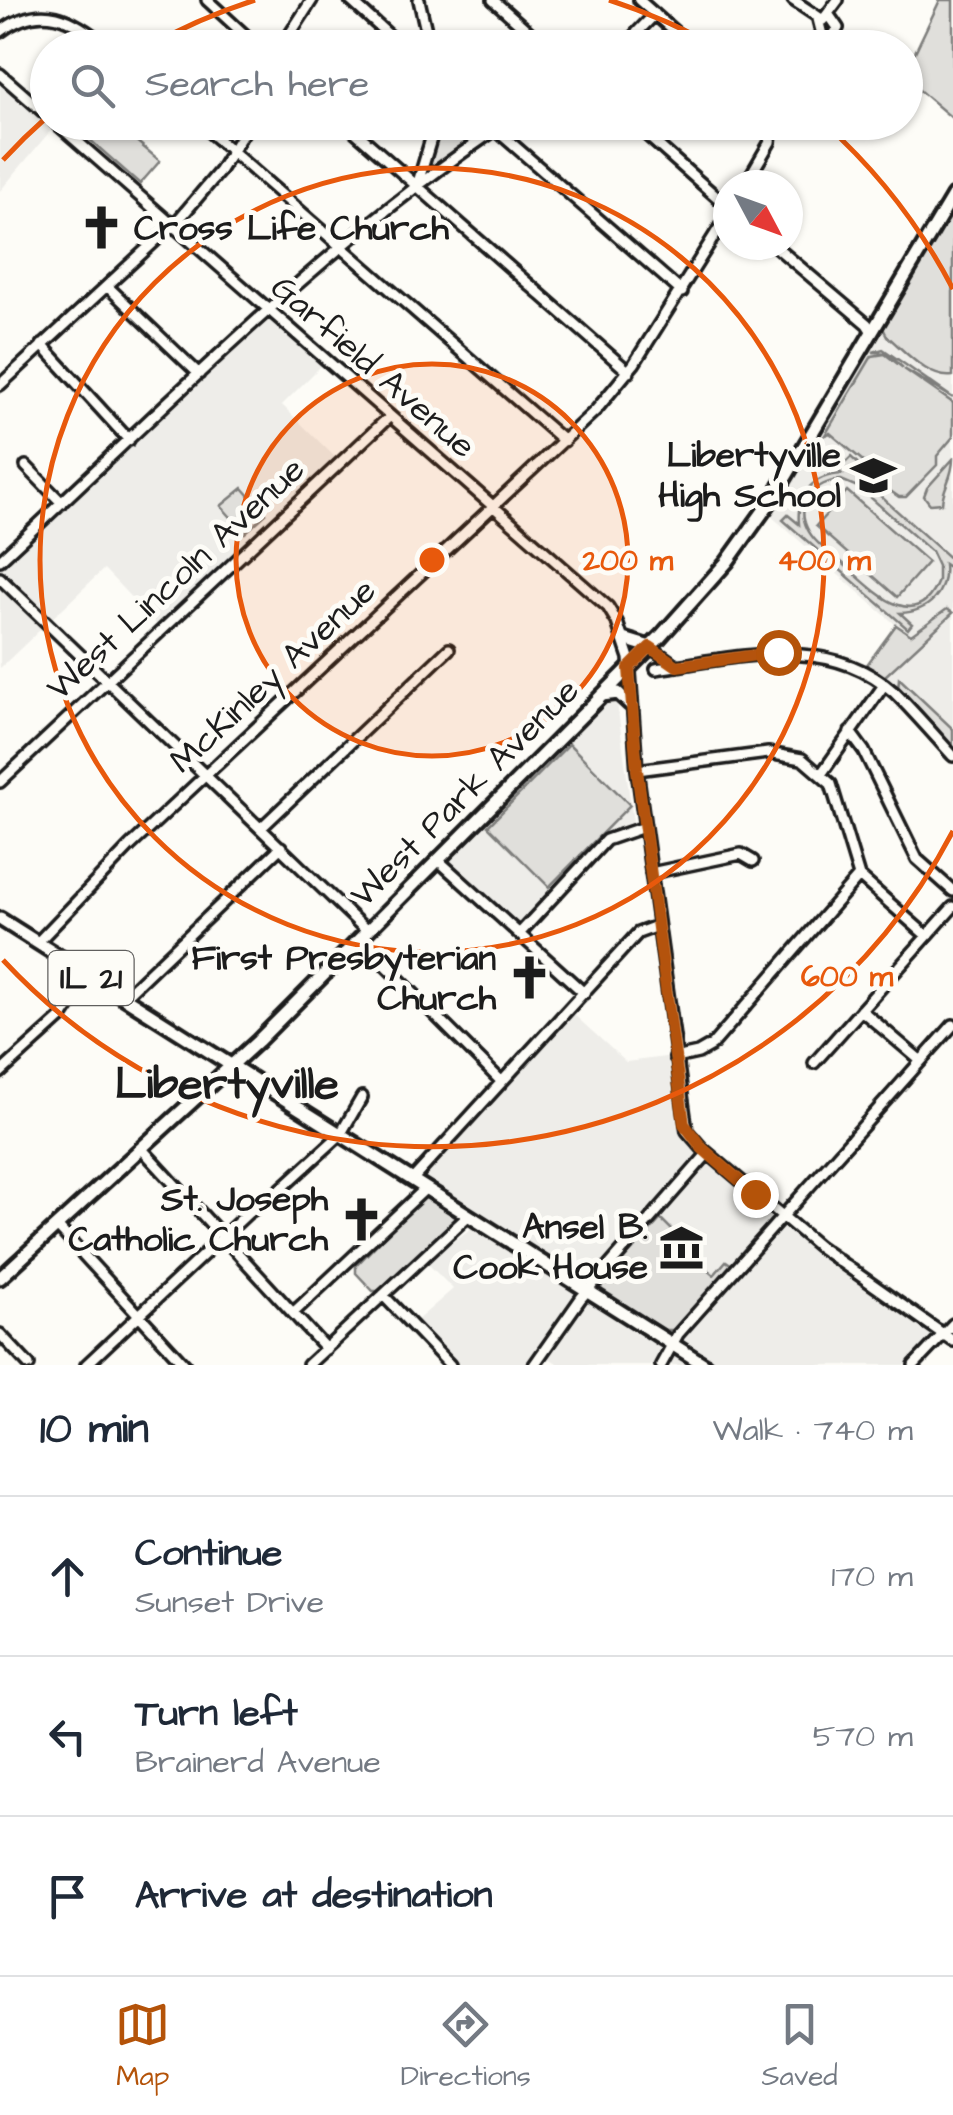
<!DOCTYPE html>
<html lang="en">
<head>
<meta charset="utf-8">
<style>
	body { margin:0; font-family:"Architects Daughter",sans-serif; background:#f2f2f3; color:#1f2937 }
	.compass { position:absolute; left:713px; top:170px; width:90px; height:90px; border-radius:50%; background:#fff; box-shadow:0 2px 8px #0004; rotate:131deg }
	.stop { position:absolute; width:30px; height:30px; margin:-22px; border:8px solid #b45309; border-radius:50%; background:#fff }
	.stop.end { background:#b45309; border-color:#fff; box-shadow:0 2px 10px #0008 }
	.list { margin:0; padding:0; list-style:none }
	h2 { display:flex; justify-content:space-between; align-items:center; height:130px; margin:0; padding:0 40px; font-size:42px }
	h2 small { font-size:32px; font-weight:400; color:#747a83 }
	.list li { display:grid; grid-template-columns:65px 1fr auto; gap:30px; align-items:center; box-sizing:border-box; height:160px; padding:0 40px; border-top:2px solid #e0e1e3 }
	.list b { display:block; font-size:38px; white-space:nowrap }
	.list p { margin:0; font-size:32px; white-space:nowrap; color:#747a83 }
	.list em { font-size:32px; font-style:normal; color:#747a83 }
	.icon { flex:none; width:55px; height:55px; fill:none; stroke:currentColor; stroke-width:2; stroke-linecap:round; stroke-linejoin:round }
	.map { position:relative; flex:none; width:953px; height:1365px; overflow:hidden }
	.search { position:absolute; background:#fff; box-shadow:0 2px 8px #0004; left:30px; right:30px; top:30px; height:110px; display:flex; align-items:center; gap:25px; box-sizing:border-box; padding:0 35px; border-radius:55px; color:#747a83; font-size:38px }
	.sheet { height:610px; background:#fff }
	nav { display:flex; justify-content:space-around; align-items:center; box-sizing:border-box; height:140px; border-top:2px solid #e0e1e3; background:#fff; font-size:28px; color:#747a83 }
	nav a { display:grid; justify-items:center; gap:5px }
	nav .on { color:#b45309 }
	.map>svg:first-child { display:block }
</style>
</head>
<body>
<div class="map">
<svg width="953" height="1365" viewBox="0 0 953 1365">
	<rect width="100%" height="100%" fill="#fdfcf7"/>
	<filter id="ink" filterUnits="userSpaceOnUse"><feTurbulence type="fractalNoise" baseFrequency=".01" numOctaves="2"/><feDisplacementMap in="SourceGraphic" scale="20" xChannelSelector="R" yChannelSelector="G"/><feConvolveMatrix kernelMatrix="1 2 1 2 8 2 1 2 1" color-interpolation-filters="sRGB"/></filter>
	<g filter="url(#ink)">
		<path fill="#eeede9" d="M0,84L52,129L0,191Z
			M953,209V751L896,688L876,676L896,625L770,515L821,434Z
			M266,311L325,362L282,405L340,462L161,629L104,569L0,668V560Z
			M609,701L617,703L633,822L614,828L599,838L520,925L449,860Z
			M572,1013L626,1062L673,1056L682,1129L688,1140L830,1262L937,1335L909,1365H560L546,1356L540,1365H442L407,1329L453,1289L426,1262L470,1229L480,1216L421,1178Z"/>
		<path fill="#e0dfdb" stroke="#7e7e7c" stroke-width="2.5" fill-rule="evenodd" d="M940,0H953V119L906,79V71Z
			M71,123H115L160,161L140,184Z
			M442,123H482L487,127L434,168L430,164Z
			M953,210V376C929,380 905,351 887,336L883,328Z
			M883,349L953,398L904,369L953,403V437L937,456V465L906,497H899L866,474L863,461L830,433L825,435L872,356L885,354L903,368L887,353L873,352Z
			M827,451L844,464L851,457L864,469L858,476L953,561V570L944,564C947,593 929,612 900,613L912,624L908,629L783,520L788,515L799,524C796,494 813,475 842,474L823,456ZM841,480L860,488L931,551L938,566V581C916,637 871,588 846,566C834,555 814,544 807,528C795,503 816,481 841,480Z
			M953,459C953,477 943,487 942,503L930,504L924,496L927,488Z
			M243,488L266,514L245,533L221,506Z
			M847,491L928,562L897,597L816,526Z
			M947,609L953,613L884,677L863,670L896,625L911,635Z
			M899,678L953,729V751L898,690Z
			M569,744L630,805L549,887L488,826Z
			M424,1195L458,1219L378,1291H373L356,1273V1266Z
			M661,1219L673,1231L672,1252L684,1261L693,1252L700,1258L699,1262L714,1275L726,1261L735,1267L674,1330H665L601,1289L603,1282Z"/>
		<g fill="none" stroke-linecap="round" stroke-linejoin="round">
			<defs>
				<path id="minor" d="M207,0L259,48
					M350,0L403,48
					M419,0L430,48
					M493,0L547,48
					M639,0L693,48
					M793,0L823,20L838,0
					M818,19L822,35L832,38L838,28L829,15
					M0,32C41,0 73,18 109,48
					M281,48L312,0
					M622,48L655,14
					M0,74L48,116
					M55,122L608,607L617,622L629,658L637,770L687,1131L702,1148L818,1246L953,1341
					M198,122L564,441
					M344,122L629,372
					M487,122L682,292
					M632,122L728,207
					M745,185L770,142L772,122
					M417,186L436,122
					M774,245L867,324L872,332
					M107,286L199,374
					M42,345L129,440
					M0,385L180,218L219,172L250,122
					M26,466L62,503
					M0,560C164,409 320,246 507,122
					M0,578L367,931
					M650,647L677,666
					M656,669C735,658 828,632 895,693C915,713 934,735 953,756
					M850,732L864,751L917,859L953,891
					M637,770L768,753L802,759L831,784L859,876L927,936
					M822,773L884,685
					M0,782L389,417
					M261,828L449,649
					M438,860L584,993
					M651,873L741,854L753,861
					M519,934L606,840L644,827
					M359,939L501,1081
					M37,943L130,846L596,410L634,364L728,214
					M123,998L281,847
					M861,1010L921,1061
					M675,1058L698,1053L712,1045L859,876
					M814,1063L953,907
					M0,1073L63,1016L89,977
					M142,1149L326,1349
					M412,1180L638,933L657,926
					M57,1226L185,1365
					M383,1295L450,1365
					M293,1313L425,1189
					M0,1334L29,1365
					M86,1365L248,1213L271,1198L340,1135L362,1097
					M308,1365L468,1216
					M534,1365L581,1298L708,1153
					M661,1365L678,1334L953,1025
					M914,1365L953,1324"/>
				<path id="major" d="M624,639L650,647
					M602,695L618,693L630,704
					M0,919L705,1365
					M0,1278L258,1041L660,637L727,562L775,495L953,196"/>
			</defs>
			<use href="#minor" stroke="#1c1c1c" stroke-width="16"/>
			<use href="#major" stroke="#1c1c1c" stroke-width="19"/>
			<use href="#minor" stroke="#fdfcf7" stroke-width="9"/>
			<use href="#major" stroke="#fdfcf7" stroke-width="11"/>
		</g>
	</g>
	<g fill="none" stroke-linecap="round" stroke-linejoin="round" filter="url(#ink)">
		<path stroke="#b45309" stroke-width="12" d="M755,1194L702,1148L684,1124L637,770L629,668L650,647L677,666L778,652"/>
	</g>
	<circle cx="432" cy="560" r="196" fill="#e8590c" fill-opacity=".12"/>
	<g fill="none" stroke="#e8590c" stroke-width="5">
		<circle cx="432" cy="560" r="196"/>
		<circle cx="432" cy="560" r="392"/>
		<path d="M953 831A587 587 0 0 1 3 960M3 160A587 587 0 0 1 47 117M147 47A587 587 0 0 1 255 0M609 0A587 587 0 0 1 717 47M825 124A587 587 0 0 1 953 289"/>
	</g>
	<defs>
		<symbol id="church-bare" viewBox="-9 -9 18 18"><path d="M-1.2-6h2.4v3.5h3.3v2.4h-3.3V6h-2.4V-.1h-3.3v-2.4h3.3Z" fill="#1c1c1c" stroke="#fdfcf7" stroke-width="2.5" paint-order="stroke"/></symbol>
		<symbol id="school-bare" viewBox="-9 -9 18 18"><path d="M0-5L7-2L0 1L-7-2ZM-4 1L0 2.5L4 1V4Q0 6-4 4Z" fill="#1c1c1c" stroke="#fdfcf7" stroke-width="2.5" paint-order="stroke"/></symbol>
		<symbol id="museum-bare" viewBox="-9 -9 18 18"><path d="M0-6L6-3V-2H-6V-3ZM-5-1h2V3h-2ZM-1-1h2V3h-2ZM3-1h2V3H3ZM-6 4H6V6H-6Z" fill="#1c1c1c" stroke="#fdfcf7" stroke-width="2.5" paint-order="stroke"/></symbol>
	</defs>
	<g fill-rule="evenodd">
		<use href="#church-bare" x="70" y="196" width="63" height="63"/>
		<use href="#school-bare" x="842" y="444" width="63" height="63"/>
		<use href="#church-bare" x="498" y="946" width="63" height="63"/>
		<use href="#church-bare" x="330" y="1188" width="63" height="63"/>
		<use href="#museum-bare" x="650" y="1216" width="63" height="63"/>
	</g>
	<g text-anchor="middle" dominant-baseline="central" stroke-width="10" stroke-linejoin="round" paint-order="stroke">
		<rect fill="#fdfcf7" stroke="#605f5e" stroke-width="2.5" x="48.5" y="951" width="85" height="54" rx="8"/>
		<g font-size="32" font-weight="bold" fill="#1c1c1c">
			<text x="91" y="978">IL 21</text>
		</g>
		<g font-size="35" font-weight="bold" fill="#1c1c1c" stroke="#fdfcf7" text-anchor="end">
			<text x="134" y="228" text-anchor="start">Cross Life Church</text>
			<text x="841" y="455">Libertyville<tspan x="841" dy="40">High School</tspan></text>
			<text x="496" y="958">First Presbyterian<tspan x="496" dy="40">Church</tspan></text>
			<text x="328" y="1199">St. Joseph<tspan x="328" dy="40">Catholic Church</tspan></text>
			<text x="648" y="1227">Ansel B.<tspan x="648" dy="40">Cook House</tspan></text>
		</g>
		<g font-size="35" fill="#1c1c1c" stroke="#fdfcf7">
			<text transform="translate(373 367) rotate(41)">Garfield Avenue</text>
			<text transform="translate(176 579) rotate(-43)">West Lincoln Avenue</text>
			<text transform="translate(273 676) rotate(-43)">McKinley Avenue</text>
			<text transform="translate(465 793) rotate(-45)">West Park Avenue</text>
		</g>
		<g font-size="45" font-weight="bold" fill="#1c1c1c" stroke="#fdfcf7">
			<text x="227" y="1085">Libertyville</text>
		</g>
	</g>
	<circle cx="432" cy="560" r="15" fill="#e8590c" stroke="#fdfcf7" stroke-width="5"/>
	<g font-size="30" text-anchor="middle" font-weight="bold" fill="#e8590c" stroke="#fdfcf7" stroke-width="10" stroke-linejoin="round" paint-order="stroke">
		<text x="628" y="570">200 m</text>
		<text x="824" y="570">400 m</text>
		<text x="847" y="986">600 m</text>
	</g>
</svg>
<svg class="compass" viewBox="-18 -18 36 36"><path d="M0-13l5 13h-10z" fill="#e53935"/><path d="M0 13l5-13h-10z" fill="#747a83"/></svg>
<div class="stop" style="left:778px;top:652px"></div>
<div class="stop end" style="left:755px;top:1194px"></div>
<div class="search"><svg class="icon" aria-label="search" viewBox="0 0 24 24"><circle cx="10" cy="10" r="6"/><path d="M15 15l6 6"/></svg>Search here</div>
</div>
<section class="sheet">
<h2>10 min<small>Walk · 740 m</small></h2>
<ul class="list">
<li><svg class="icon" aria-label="ahead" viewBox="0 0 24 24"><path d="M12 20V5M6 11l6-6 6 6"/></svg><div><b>Continue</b><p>Sunset Drive</p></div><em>170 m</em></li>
<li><svg class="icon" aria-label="left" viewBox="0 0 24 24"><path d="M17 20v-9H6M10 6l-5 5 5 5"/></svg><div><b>Turn left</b><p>Brainerd Avenue</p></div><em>570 m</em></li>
<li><svg class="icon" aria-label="arrive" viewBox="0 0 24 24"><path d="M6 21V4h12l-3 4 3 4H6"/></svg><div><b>Arrive at destination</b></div></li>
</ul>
</section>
<nav>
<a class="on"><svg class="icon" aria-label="map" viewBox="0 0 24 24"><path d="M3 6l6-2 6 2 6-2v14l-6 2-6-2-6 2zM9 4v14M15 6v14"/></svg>Map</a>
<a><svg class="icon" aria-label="directions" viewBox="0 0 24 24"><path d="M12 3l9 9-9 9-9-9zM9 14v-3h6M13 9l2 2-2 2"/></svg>Directions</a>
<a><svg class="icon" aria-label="saved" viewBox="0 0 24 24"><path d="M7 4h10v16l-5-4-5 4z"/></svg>Saved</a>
</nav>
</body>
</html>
